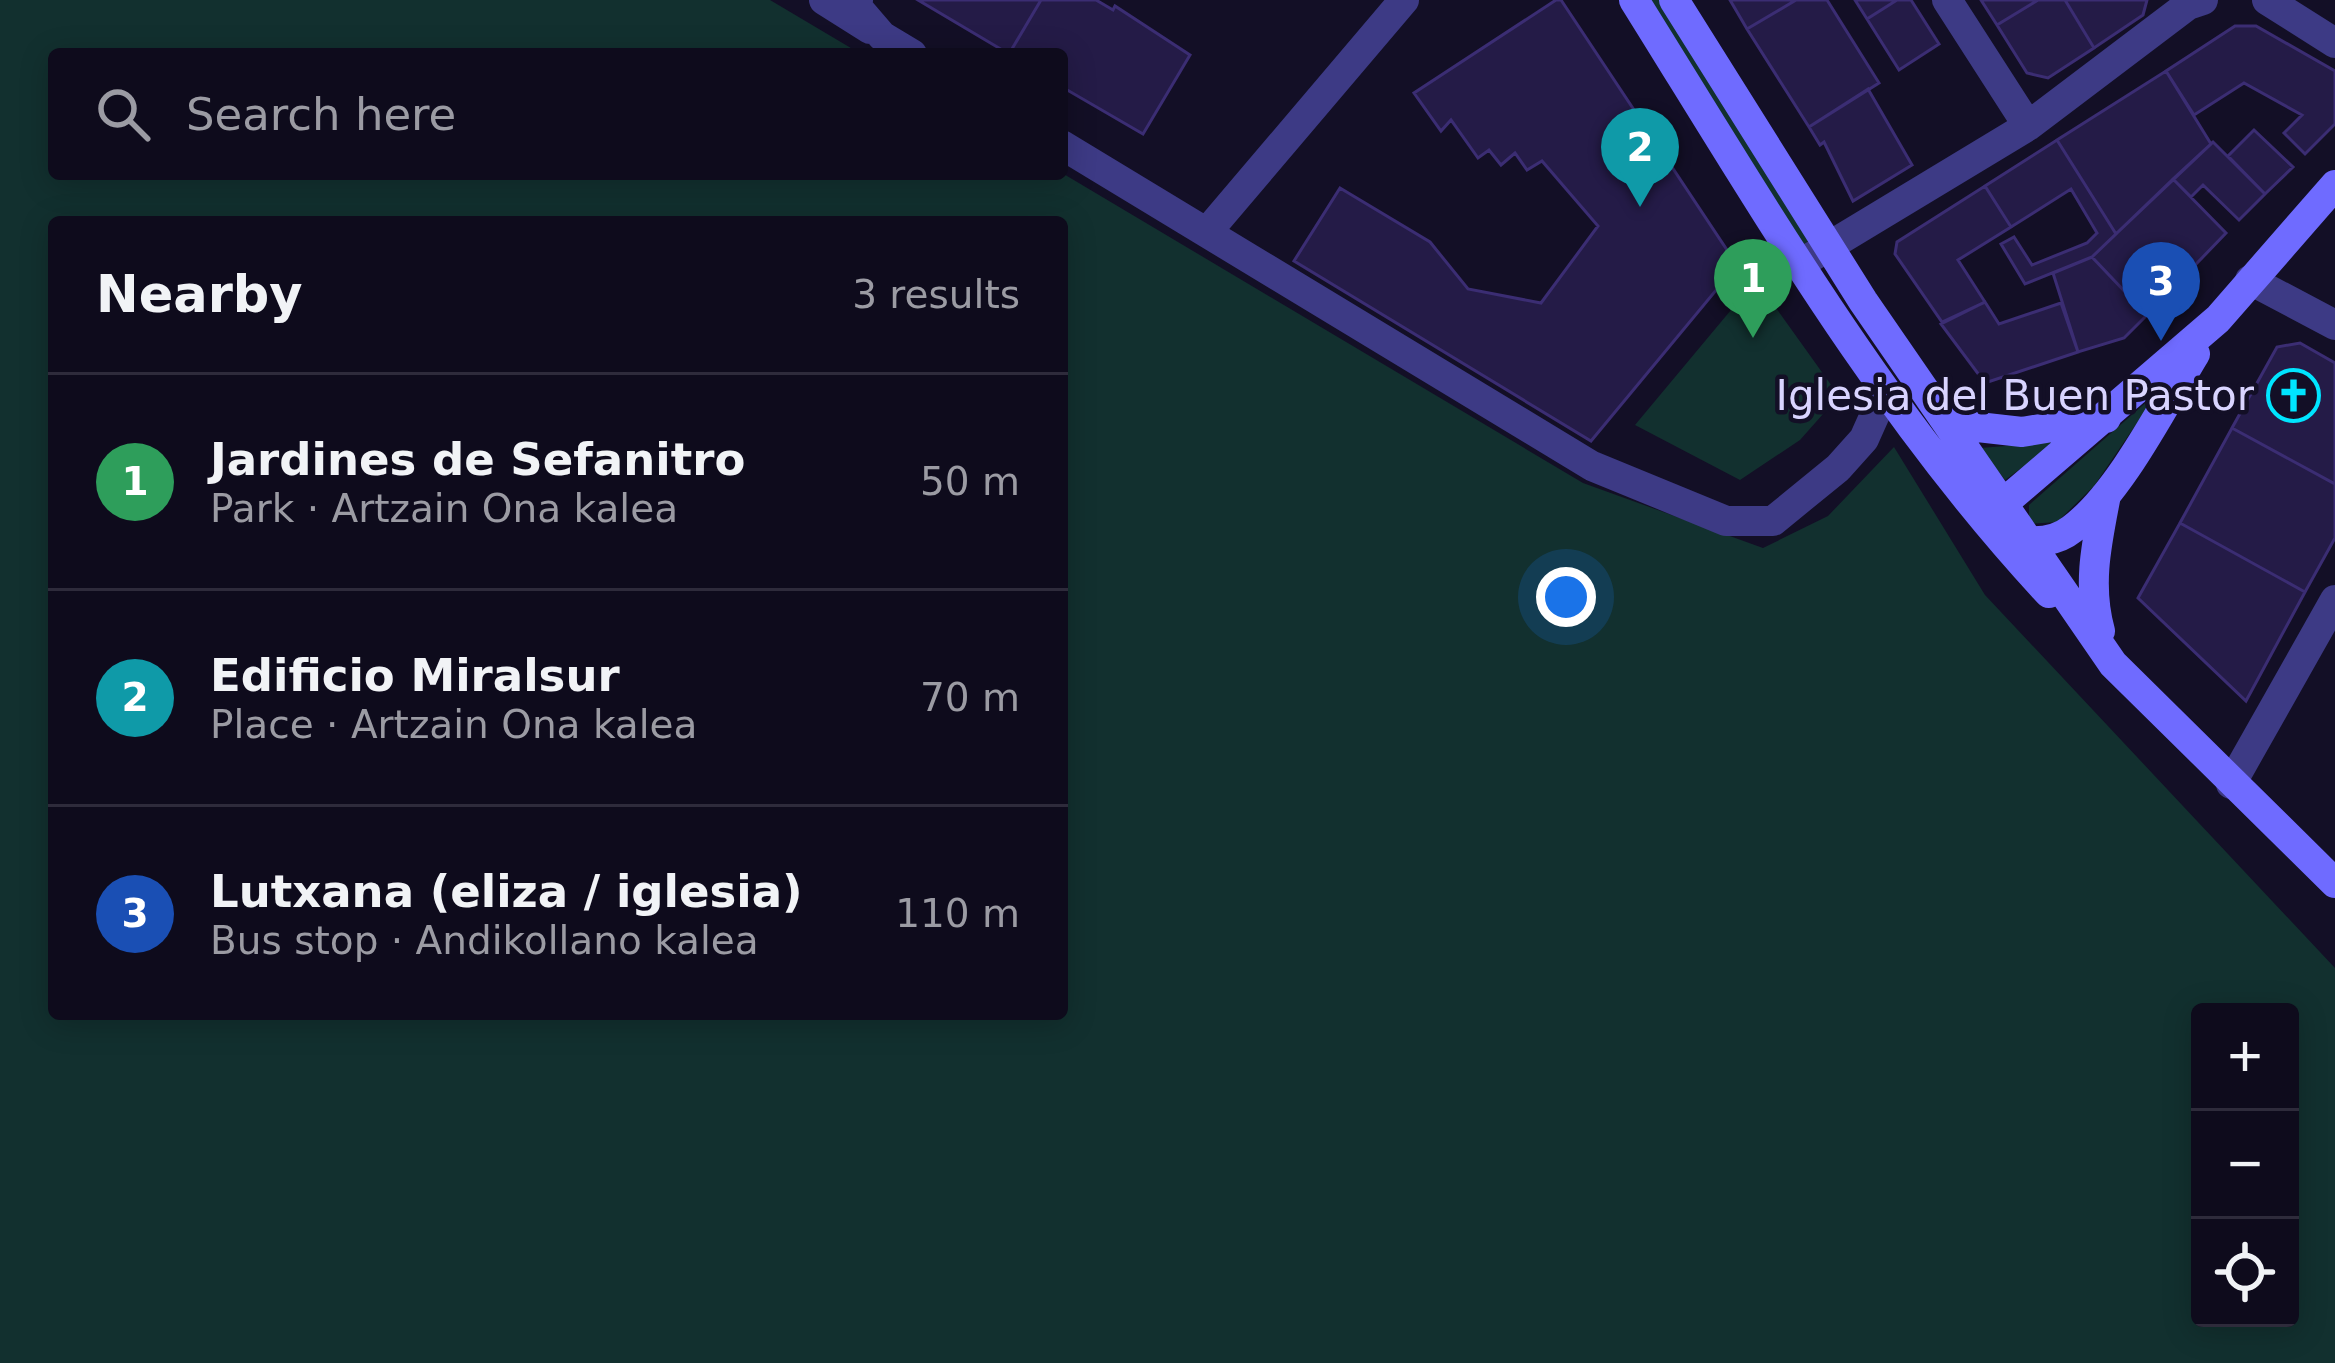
<!DOCTYPE html>
<html lang="en">
<head>
<meta charset="utf-8">
<style>
	body { margin:0; font-family:"DejaVu Sans",sans-serif; background:#171425; color:#f1f3f6 }
	.controls { position:absolute; right:36px; bottom:36px; display:grid; overflow:hidden; border-radius:12px; box-shadow:0 6px 30px #0003 }
	.controls button { width:108px; height:108px; display:grid; place-items:center; padding:0; border:0; border-bottom:3px solid #2e2b3b; background:#0e0b1c; color:#f1f3f6; font:60px sans-serif }
	.you { position:absolute; left:1566px; top:597px; width:42px; height:42px; margin:-30px; border:9px solid #fff; border-radius:50%; background:#1a73e8; box-shadow:0 0 0 18px #1a73e833 }
	.badge { display:grid; place-items:center; width:78px; height:78px; border-radius:50%; background:#7c3aed; color:#fff; font-size:39px; font-weight:700 }
	.pin { position:absolute; translate:-50% -99px; filter:drop-shadow(0 3px 6px #0008) }
	.pin::after { content:''; position:absolute; top:63px; width:42px; height:36px; background:inherit; clip-path:polygon(0 0,100% 0,50% 100%) }
	.list { margin:0; padding:0; list-style:none }
	h2 { display:flex; justify-content:space-between; align-items:center; height:156px; margin:0; padding:0 48px; font-size:51px }
	h2 small { font-size:39px; font-weight:400; color:#9b9ba3 }
	.list li { display:grid; grid-template-columns:78px 1fr auto; gap:36px; align-items:center; box-sizing:border-box; height:216px; padding:0 48px; border-top:3px solid #2e2b3b }
	.list b { display:block; font-size:45px; white-space:nowrap }
	.list p { margin:0; font-size:39px; white-space:nowrap; color:#9b9ba3 }
	.list em { font-size:39px; font-style:normal; color:#9b9ba3 }
	.icon { flex:none; width:66px; height:66px; fill:none; stroke:currentColor; stroke-width:2; stroke-linecap:round; stroke-linejoin:round }
	.map { position:relative; flex:none; width:2335px; height:1363px; overflow:hidden }
	.search { position:absolute; background:#0e0b1c; box-shadow:0 6px 30px #0003; left:48px; top:48px; width:1020px; height:132px; display:flex; align-items:center; gap:30px; box-sizing:border-box; padding:0 42px; border-radius:12px; color:#9b9ba3; font-size:45px }
	.panel { position:absolute; background:#0e0b1c; box-shadow:0 6px 30px #0003; left:48px; top:216px; width:1020px; height:804px; border-radius:12px }
	.map>svg:first-child { display:block }
</style>
</head>
<body>
<div class="map">
<svg width="2335" height="1363" viewBox="0 0 2335 1363">
	<rect width="100%" height="100%" fill="#130f26"/>
	<path fill="#12302f" fill-rule="evenodd" d="M0,0H770L861,54H54V174L1062,173L1583,483L1763,548L1828,516L1894,447L1985,595L2335,968V1363H0ZM54,222H1062V1014H54ZM2200,1012H2290V1318H2200Z
		M1646,0H1663L1812,238L1799,248Z
		M1756,280L1839,396L1800,440L1740,480L1635,425Z
		M2158,392L2094,486L2057,522L2029,524V505Z
		M2057,442L2005,480L1980,448Z"/>
	<path fill="#241b47" stroke="#3b2d73" stroke-width="3" d="M918,0H1041L1009,54Z
		M1041,0H1096L1113,10L1115,6L1190,55L1143,134L1062,87V54H1009Z
		M1556,0H1561L1737,265L1591,441L1294,261L1340,188L1430,242L1468,289L1541,303L1598,226L1542,161L1527,170L1515,153L1501,165L1489,150L1478,158L1451,120L1441,131L1414,93Z
		M1730,0H1796L1747,29Z
		M1796,0H1827L1879,83L1809,127L1747,29Z
		M1855,0H1897L1867,19Z
		M1897,0H1911L1939,44L1899,70L1867,19Z
		M1981,0H2038L1997,25Z
		M2038,0H2065L2094,48L2048,78L2027,73L1997,25Z
		M2065,0H2147L2143,15L2094,48Z
		M2235,26H2256L2335,71V124L2305,154L2284,133L2302,115L2244,83L2194,115L2166,71Z
		M2166,71L2211,144L2116,234L2057,140Z
		M1868,89L1912,165L1853,201L1824,142L1820,145L1809,127Z
		M2254,130L2293,167L2265,194L2228,156Z
		M2057,140L2116,234L2092,257L2025,284L2001,244L2014,237L2032,265L2087,243L2097,233L2071,189L2011,227L1985,186Z
		M2213,142L2265,194L2239,220L2203,185L2191,197L2173,179Z
		M2173,179L2226,233L2147,315L2092,257Z
		M1985,186L2011,227L1958,260L1985,302L1942,322L1895,254L1897,242Z
		M2092,257L2147,315L2124,338L2078,352L2053,273Z
		M1985,302L1999,324L2061,303L2078,352L1985,383L1941,324Z
		M2300,343L2335,363V484L2232,428L2277,347Z
		M2232,428L2335,484V538L2305,592L2180,523Z
		M2180,523L2305,592L2246,701L2138,598Z"/>
	<g fill="none" stroke-linecap="round" stroke-linejoin="round">
		<path stroke="#3d3a85" stroke-width="30" d="M824,0L870,29
			M858,0L857,7L882,36L912,54
			M1947,0L2028,126
			M2267,0L2335,43
			M1062,145L1592,466L1726,521H1773L1838,468L1864,439L1885,392
			M1207,232L1404,0
			M1798,265L2028,126L2188,5L2203,0
			M2250,280L2335,325
			M2231,784L2335,600"/>
		<path stroke="#6f6bff" stroke-width="30" d="M1634,0C1762,205 1884,416 2049,593
			M1674,0L1863,301L2113,664L2335,883
			M1951,424L2022,432L2106,418
			M2006,501L2218,319L2335,185
			M2019,540C2037,543 2057,541 2072,529C2120,493 2163,406 2195,354
			M2100,631C2087,584 2097,542 2106,495"/>
	</g>
	<defs>
		<symbol id="church-ring" viewBox="-11 -11 22 22"><circle r="9.5" fill="#130f26" stroke="#00e5ff" stroke-width="1.5"/><path d="M-1.2-6h2.4v3.5h3.3v2.4h-3.3V6h-2.4V-.1h-3.3v-2.4h3.3Z" fill="#00e5ff"/></symbol>
	</defs>
	<g fill-rule="evenodd">
		<use href="#church-ring" x="2264" y="366" width="59" height="59"/>
	</g>
	<g text-anchor="middle" dominant-baseline="central" stroke-width="9" stroke-linejoin="round" paint-order="stroke">
		<g font-size="42" fill="#d9d4ff" stroke="#130f26" text-anchor="end">
			<text x="2254" y="395">Iglesia del Buen Pastor</text>
		</g>
	</g>
</svg>
<div class="controls">
<button>+</button>
<button>−</button>
<button><svg class="icon" aria-label="locate" viewBox="0 0 24 24"><circle cx="12" cy="12" r="6"/><path d="M12 2v4M12 18v4M2 12h4M18 12h4"/></svg></button>
</div>
<div class="you"></div>
<div class="pin badge" style="left:1753px;top:338px;background:#2e9e5b">1</div>
<div class="pin badge" style="left:1640px;top:207px;background:#0f9aa8">2</div>
<div class="pin badge" style="left:2161px;top:341px;background:#1a4fb4">3</div>
<div class="search"><svg class="icon" aria-label="search" viewBox="0 0 24 24"><circle cx="10" cy="10" r="6"/><path d="M15 15l6 6"/></svg>Search here</div>
<section class="panel">
<h2>Nearby<small>3 results</small></h2>
<ul class="list">
<li><span class="badge" style="background:#2e9e5b">1</span><div><b>Jardines de Sefanitro</b><p>Park · Artzain Ona kalea</p></div><em>50 m</em></li>
<li><span class="badge" style="background:#0f9aa8">2</span><div><b>Edificio Miralsur</b><p>Place · Artzain Ona kalea</p></div><em>70 m</em></li>
<li><span class="badge" style="background:#1a4fb4">3</span><div><b>Lutxana (eliza / iglesia)</b><p>Bus stop · Andikollano kalea</p></div><em>110 m</em></li>
</ul>
</section>
</div>
</body>
</html>
